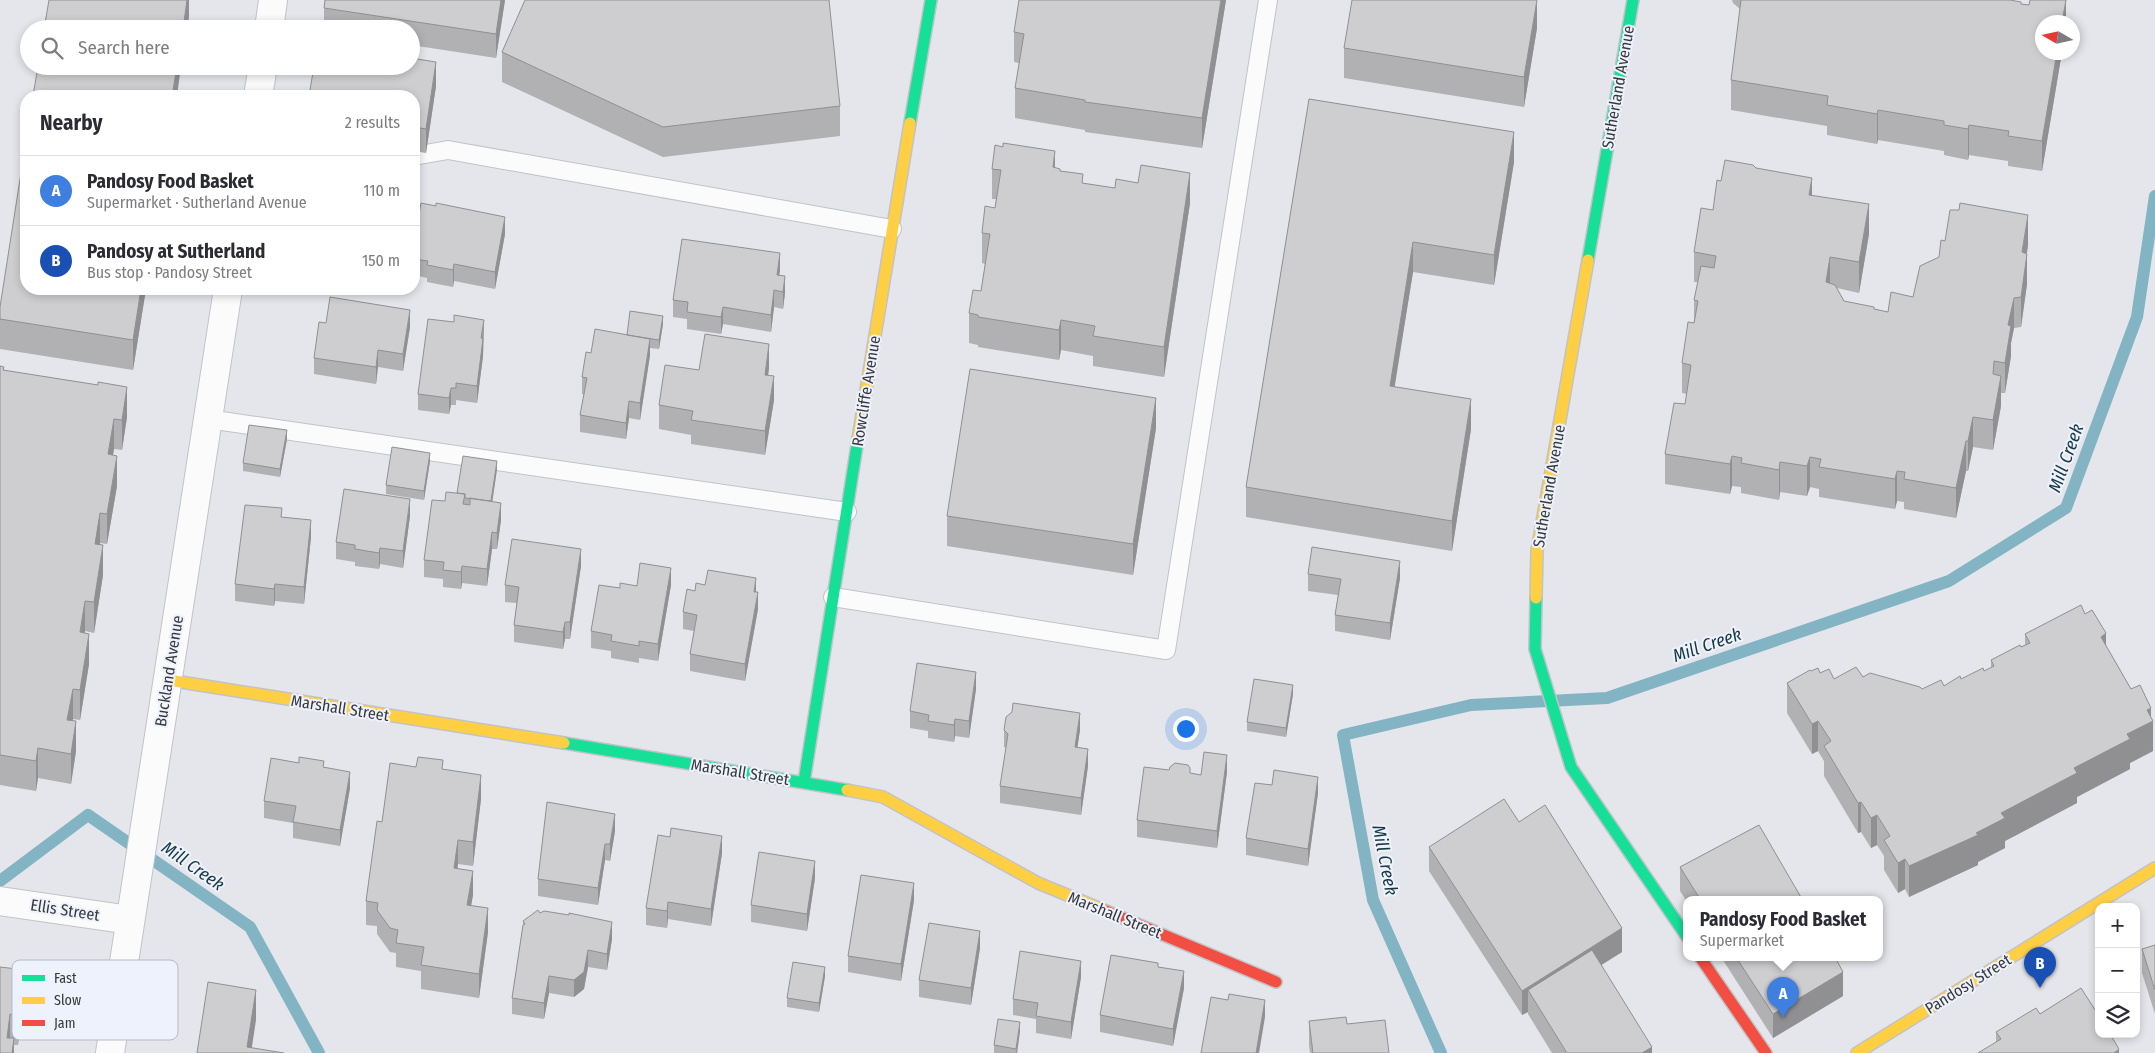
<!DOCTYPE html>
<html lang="en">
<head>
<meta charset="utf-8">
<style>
	body { margin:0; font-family:"Fira Sans Condensed",sans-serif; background:#f7f7f7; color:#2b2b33 }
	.controls { position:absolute; right:15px; bottom:15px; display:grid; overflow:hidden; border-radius:10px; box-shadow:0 2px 8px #0003 }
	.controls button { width:45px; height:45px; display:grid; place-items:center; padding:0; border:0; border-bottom:1px solid #e1e1e2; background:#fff; color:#2b2b33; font:25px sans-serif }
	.compass { position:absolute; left:2035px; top:15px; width:45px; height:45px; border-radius:50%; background:#fff; box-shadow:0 2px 8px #0003; rotate:279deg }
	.you { position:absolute; left:1185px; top:728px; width:18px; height:18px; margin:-12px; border:4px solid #fff; border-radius:50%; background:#1a73e8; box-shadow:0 0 0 8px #1a73e833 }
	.badge { display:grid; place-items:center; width:32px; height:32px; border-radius:50%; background:#0f766e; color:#fff; font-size:16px; font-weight:700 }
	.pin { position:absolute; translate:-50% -41px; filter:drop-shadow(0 1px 2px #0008) }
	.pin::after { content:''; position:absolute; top:26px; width:18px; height:15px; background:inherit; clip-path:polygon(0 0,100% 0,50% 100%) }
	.popup { position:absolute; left:1683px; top:896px; width:200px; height:65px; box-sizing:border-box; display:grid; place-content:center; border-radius:10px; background:#fff; filter:drop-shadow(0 1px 4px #0005); font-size:16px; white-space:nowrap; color:#7c7c81 }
	.popup b { font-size:19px; color:#2b2b33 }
	.popup::after { content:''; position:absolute; left:50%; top:100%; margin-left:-10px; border:10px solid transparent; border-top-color:#fff }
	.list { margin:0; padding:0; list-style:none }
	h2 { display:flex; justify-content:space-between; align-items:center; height:65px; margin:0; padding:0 20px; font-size:21px }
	h2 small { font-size:16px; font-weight:400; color:#7c7c81 }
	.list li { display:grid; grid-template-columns:32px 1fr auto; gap:15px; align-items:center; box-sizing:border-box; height:70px; padding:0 20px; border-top:1px solid #e1e1e2 }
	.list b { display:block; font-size:19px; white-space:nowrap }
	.list p { margin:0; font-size:16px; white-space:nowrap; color:#7c7c81 }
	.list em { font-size:16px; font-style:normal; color:#7c7c81 }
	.icon { flex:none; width:28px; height:28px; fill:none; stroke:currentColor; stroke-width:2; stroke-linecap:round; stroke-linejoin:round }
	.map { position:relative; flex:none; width:2155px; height:1053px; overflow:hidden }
	.search { position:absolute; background:#fff; box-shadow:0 2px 8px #0003; left:20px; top:20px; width:400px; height:55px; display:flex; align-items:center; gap:12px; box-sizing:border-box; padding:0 18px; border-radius:28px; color:#7c7c81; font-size:19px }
	.panel { position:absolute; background:#fff; box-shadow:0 2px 8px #0003; left:20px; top:90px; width:400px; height:205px; border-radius:20px }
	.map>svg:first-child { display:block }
</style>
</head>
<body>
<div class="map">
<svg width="2155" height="1053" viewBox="0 0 2155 1053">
	<rect width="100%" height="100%" fill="#e4e6eb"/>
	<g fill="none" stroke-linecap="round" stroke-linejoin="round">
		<path stroke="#82b4c3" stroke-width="12" d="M0,881L88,815L250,927L319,1053
			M1441,1053L1373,900L1343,735L1471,705L1607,698L1949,581L2066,508L2137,317L2155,196"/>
		<defs>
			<path id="lane" d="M414,156L448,150L892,229
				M208,419L847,512
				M833,597L1166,650L1268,0"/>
			<path id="street" d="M269,29L273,0
				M258,96L263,66
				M0,901L130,920
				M110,1053L228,289"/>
			<path id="fast" d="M910,123L931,0
				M1588,260L1633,0
				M1536,598L1535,649L1571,767L1687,937
				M564,743L847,790
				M804,782L858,439"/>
			<path id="slow" d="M858,439L910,123
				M1536,598L1537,551L1588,260
				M168,680L564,743
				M847,790L883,797L1038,883L1106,911
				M1857,1053L2155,868"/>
			<path id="jam" d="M1106,911L1276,982
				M1700,957L1766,1053"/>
		</defs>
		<use href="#lane" stroke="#c1c3c7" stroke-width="20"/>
		<use href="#street" stroke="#c1c3c7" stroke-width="30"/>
		<use href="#fast" stroke="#c1c3c7" stroke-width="14"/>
		<use href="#slow" stroke="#c1c3c7" stroke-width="14"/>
		<use href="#jam" stroke="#c1c3c7" stroke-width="14"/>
		<use href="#lane" stroke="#fbfbfc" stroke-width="18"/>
		<use href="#street" stroke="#fbfbfc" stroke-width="28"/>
		<use href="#fast" stroke="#16e098" stroke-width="11"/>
		<use href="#slow" stroke="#ffcf43" stroke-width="11"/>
		<use href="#jam" stroke="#f24e42" stroke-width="11"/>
	</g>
	<path fill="#b1b0b3" d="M325,0H505L496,58L411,45V29H324V8Z
		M1226,0L1202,148L1085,132V130L1015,118V88L1019,63L1014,62V32Z
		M1732,0H2010L2021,4L2029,5L2066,0V22L2042,52H2062L2042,171L2008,166V161L1969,155L1968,160L1944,155V151L1878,140L1877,144L1827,135V126L1731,110V80L1740,9L1733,3Z
		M1537,28L1524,107L1344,78V48Z
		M502,52L840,106V136L663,157L502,82Z
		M436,86L426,153L414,151V96Z
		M1309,99L1514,162L1494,285L1413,272L1394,386L1471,429L1452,551L1246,517V487Z
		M1055,168L1083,183L1190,203L1164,377L1093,366V356L1061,350L1059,360L978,347V345L969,343V313L981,291L985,264L982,263V233L995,208L996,199H992V169Z
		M1756,168L1812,196L1869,234L1859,293L1837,288L1844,301L1874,309L1888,312L1913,297L1939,257L1945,241L2028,245L2027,253V284L2021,327L2014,328L2011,343V356L2005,393H2001V406L1993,450L1973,447L1968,471H1966L1956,518L1904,509V502L1897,501L1895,509L1819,497V489L1810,487L1807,496L1780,492L1779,500L1741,493V487L1732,486L1730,494L1665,484V454L1685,404L1687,394L1682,393V363L1694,322V300L1698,282H1694V252L1713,210L1721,181Z
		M505,234L495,289L454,281L453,287L427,282V278L414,275V242Z
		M780,270L779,275L785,293L783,309L774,307L771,332L723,324L721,334L687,329V319L673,317V300Z
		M146,289L133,370L0,349V307Z
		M484,320L483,356L477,403L456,400V405H451L449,414L418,410V394L454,322Z
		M326,323L410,327L403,371L378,367L376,384L314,374V358Z
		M663,324L659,349L650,348V355L640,420L629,418L626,439L580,432V415L584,395L582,394V377L591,353L627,335Z
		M0,366L4,370L127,417L122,450L114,449L113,455L117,486L107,544L100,543L103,575L94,633L85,631V633L89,664L80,720L73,719L72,720L76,751L71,784L38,778L36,791L0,785Z
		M769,368L768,375L774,400L765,455L691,444V435L659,429V405L699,370Z
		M1156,428L1133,575L947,546V516Z
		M287,439L280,477L243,471V463Z
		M430,461L424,500L386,494V485Z
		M497,469L492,502L501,520L497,549H492L487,586L462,583L461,589L443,587V579L424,577V560L445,501Z
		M410,516L403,568L380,564L379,569L355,566V562L336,559V542Z
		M282,517L311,537L304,604L275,601L274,606L235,601V584Z
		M581,566L570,639H565L563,649L514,642V625L517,603L505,602V585Z
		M1308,574L1400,578L1390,640L1335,631V615L1338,595L1308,591Z
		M671,585L658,661L639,658V663L611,658V651L591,648V631L620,588L637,586Z
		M705,585L756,592L758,609L745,681L690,671V654L694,631L683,629V612L695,591Z
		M2085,614L2106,646L2131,689L2151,718L2153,751L2130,763V769L2077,797V803L2005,841V848L1978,862V865L1909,897L1905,889L1898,893L1884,870V856L1877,845L1871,848L1861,832L1858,833L1824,776V761L1818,751L1812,754L1787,713V683L1811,671L1820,673L1834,679L1863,677L1922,689L1944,686L1984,671L1991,668V660L2025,645V634Z
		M976,689L969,738L955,736L954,742L928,738V731L910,728V711Z
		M1293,694L1286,737L1247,731V722Z
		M1004,730H1080L1077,748L1088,766L1081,815L1000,803V786L1006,748L1004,747Z
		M324,767L350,788L340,846L293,838V823L264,818V801Z
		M416,767L443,769L481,799L473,866L458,864L457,869L473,895L471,905L488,932L479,998L421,989V971L396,967V953L390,952L377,934V926L366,925V901L382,822Z
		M1227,772L1217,848L1137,837V820L1190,773L1201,775Z
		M1318,793L1308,866L1246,855V838Z
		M1519,822L1622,952L1601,965L1652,1053H1552L1528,1014V1012L1522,1015L1429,871V847Z
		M615,831L610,861L605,860L598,905L538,896V879Z
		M722,853L711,926L668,919L667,928L646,925V908Z
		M1680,867L1802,899H1687V902L1680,891Z
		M815,878L807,931L751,922V905Z
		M914,900L901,981L848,972V956Z
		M540,913L612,939L607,970L588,967L584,989L574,997L549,993L544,1019L512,1014V998L523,925V921Z
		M2155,945V1014L2142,973V949Z
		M980,948L971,1005L919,997V980Z
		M1721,957H1835L1843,996L1773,1038Z
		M1158,967L1184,988L1173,1046L1100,1032V1015Z
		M825,976L819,1012L787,1007V998Z
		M17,977L22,1007L18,1045H14V1053H0Z
		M1081,977L1071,1039L1036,1033V1019L1013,1015V999Z
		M2040,1014L2119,1053L1996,1042V1032Z
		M1309,1021L1347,1024L1389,1053H1310L1309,1045Z
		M1020,1031L1017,1053H994V1045Z"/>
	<path fill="#909092" d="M187,0H189V17L187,29H183Z
		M501,0H505L496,58V34Z
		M1221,0H1226L1202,148V118Z
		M1537,0V28L1524,107V77Z
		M2066,0V22H2062Z
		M2057,52H2062L2042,171V141Z
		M436,62V86L426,153V129Z
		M177,66H181L177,96H172Z
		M1878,110V140L1877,144V114Z
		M1969,125V155L1968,160V129Z
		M1514,132V162L1494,285V255Z
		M1055,151V181L1053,167Z
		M1190,173V203L1164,377V347Z
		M1812,178V208L1809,195Z
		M1869,204V234L1859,293V262Z
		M2028,215V245L2022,282V252Z
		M505,217V234L495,289V272Z
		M1413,242V272L1390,416V386Z
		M780,253V270L777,292V275Z
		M2027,254V284L2021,327V297Z
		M1830,257V287L1826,282Z
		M454,264V281L453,287V270Z
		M785,276V293L783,309V292Z
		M141,289H146L133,370V340Z
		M774,290V307L771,332V315Z
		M2014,298V328L2011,343V356L2005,393V363L2008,325Z
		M723,307V324L721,334V317Z
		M410,310V327L403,371V354Z
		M663,316V324L659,349V340Z
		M484,320L483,356L477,403V386Z
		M1061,320V350L1059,360V330Z
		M650,339V355L640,420V403Z
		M769,344V368L765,399V375Z
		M378,350V367L376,384V367Z
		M774,376V400L765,455V431Z
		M2001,376V406L1993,450V420Z
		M127,387V417L122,450V420Z
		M451,388V405L449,414V398Z
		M1156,398V428L1133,575V544Z
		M1471,399V429L1452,551V521Z
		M629,401V418L626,439V423Z
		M1973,417V447L1968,471V441Z
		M114,419V449L108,484V454Z
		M287,430V439L280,477V469Z
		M1966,441V471L1956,518V488Z
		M430,453V461L424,500V491Z
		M117,456V486L107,544V514Z
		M1732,456V486L1730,494V464Z
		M1810,457V487L1807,496V466Z
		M497,461V469L491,511V502Z
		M1780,462V492L1779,500V470Z
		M1897,471V501L1895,509V479Z
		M410,499V516L403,568V551Z
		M501,503V520L497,549V533Z
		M100,513V543L95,574V544Z
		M311,520V537L304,604V587Z
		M492,532V549L487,586V569Z
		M103,545V575L94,633V602Z
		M380,548V564L379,569V553Z
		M581,549V566L570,639V622Z
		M1400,561V578L1390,640V623Z
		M462,566V583L461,589V572Z
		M671,568V585L658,661V644Z
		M756,578V595L754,592Z
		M275,584V601L274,606V589Z
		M758,592V609L745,681V664Z
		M85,601V631L80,662V632Z
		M565,622V639L563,649V632Z
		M2106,633V663L2101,637Z
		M89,634V664L80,720V690Z
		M976,672V689L969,738V721Z
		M1293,685V694L1286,737V728Z
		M73,689V719L67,750V720Z
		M2151,708V722L2153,721V751L2130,763V769L2077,797V803L2005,841V848L1978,862V865L1909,897V866L1976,833L2001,813L2074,768L2127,734L2147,710Z
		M1080,713V730L1075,764V747Z
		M955,719V736L954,742V725Z
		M76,721V751L71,784V754Z
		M1818,721V751L1812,754V724Z
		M38,748V778L36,791V761Z
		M1088,749V766L1081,815V798Z
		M1227,755V772L1217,848V831Z
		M350,772V788L340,846V830Z
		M481,775V799L473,866V842Z
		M1318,777V793L1308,866V849Z
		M1861,802V832L1858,833V803Z
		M615,814V831L610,861V844Z
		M1877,815V845L1871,848V818Z
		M722,836V853L711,926V909Z
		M458,840V864L454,892V868Z
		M605,844V860L598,905V888Z
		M1905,859V889L1898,893V863Z
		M815,861V878L807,931V914Z
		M473,871V895L467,929V905Z
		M914,883V900L901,981V964Z
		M668,902V919L667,928V911Z
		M488,908V932L479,998V974Z
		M612,922V939L607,970V954Z
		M1622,928V952L1538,1005L1528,990V1012L1522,1015V991Z
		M980,931V948L971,1005V988Z
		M588,950V967L584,989L574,997V980Z
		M1081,961V977L1071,1039V1022Z
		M825,967V976L819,1012V1003Z
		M1184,971V988L1173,1046V1029Z
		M1843,972V996L1773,1038V1014Z
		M549,976V993L544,1019V1003Z
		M22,977V1007L18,1045V1015Z
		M256,990V1020L251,1053L247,1047Z
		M1265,1000V1017L1259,1053H1256Z
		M10,1014V1044L7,1038Z
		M1020,1022V1031L1017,1053H1016Z
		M14,1038V1053H12Z
		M1652,1047V1053H1642Z
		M2119,1049V1053H2114Z"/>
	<path fill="#cecdd0" stroke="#909092" d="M49,0H187L183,29H44Z
		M325,0H501L496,34L324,8Z
		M525,0H829L840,106L663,127L502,52Z
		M1019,0H1221L1202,118L1085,102V100L1015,88L1024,34L1014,32Z
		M1352,0H1537L1524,77L1344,48Z
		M1741,0H2010L2021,2V4L2029,5L2030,0H2066L2062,22H2042V52H2057L2042,141L2008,136L2009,131L1969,125L1968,129L1944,125V121L1878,110L1877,114L1827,105L1828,96L1731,80Z
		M411,58L436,62L426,129L414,127V96H309L314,66H411Z
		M38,66H177L172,96H33Z
		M1309,99L1514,132L1494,255L1413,242L1390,386L1471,399L1452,521L1246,487Z
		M26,141V289H141L133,340L0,319V307Z
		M1003,143L1055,151L1053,167L1060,169V171L1083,174L1082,183L1115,188L1116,179L1138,183L1141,165L1190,173L1164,347L1093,336L1095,326L1061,320L1059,330L978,317V315L969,313L973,290L981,291L990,234L982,233L985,206L995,208L1001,170L992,169L995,145L1003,147Z
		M1725,160L1753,165L1756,168L1812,178L1809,195L1869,204L1859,262L1830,257L1826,282L1835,285L1844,301L1874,307V309L1888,312L1891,292L1913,297L1920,266L1939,257L1941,240L1945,241L1950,210H1959L1960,203L2028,215L2022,252L2027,254L2021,297L2014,298L2008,325L2011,326L2005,363L1994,361L1993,374L2001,376L1993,420L1973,417L1968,441H1966L1956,488L1904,479L1905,472L1897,471L1895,479L1819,467L1821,459L1810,457L1807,466L1780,462L1779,470L1741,463L1742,458L1732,456L1730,464L1665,454L1674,403L1685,404L1691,365L1682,363L1688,322L1694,323L1698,301L1694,300L1701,266L1714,268L1716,256L1694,252L1701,208L1713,210L1717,180L1721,181Z
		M421,203L436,206V203L505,217L495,272L454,264L453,270L427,265L428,261L414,259V242Z
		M682,239L780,253L777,275L785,276L783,292L774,290L771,315L723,307L721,317L687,312L688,302L673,300Z
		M330,297L410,310L403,354L378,350L376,367L314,358L319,322L326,323Z
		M630,311L663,316L659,340L627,335Z
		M454,315L484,320L481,338L483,339L477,386L456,383V388H451L449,398L418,394L428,319L454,322Z
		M595,329L650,339L640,403L629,401L626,423L580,415L587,378L582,377L586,352L591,353Z
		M705,334L769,344L765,375L774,376L765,431L691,420L693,411L659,405L665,365L699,370Z
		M0,366L4,367L3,370L98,385V382L127,387L122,420L114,419L108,454L117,456L107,514L100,513L95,544L103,545L94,602L85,601L80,632L89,634L80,690L73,689L67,720L76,721L71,754L38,748L36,761L0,755Z
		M970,369L1156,398L1133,544L947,516Z
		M249,425L287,430L280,469L243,463Z
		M392,447L430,453L424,491L386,485Z
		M463,456L497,461L491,501L465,498V494L457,493Z
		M344,489L410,499L403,551L380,548L379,553L355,549V545L336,542Z
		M446,492L465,494L463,504L470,505V498L501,503L497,533L492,532L487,569L462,566L461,572L443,570L444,562L424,560L432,500L445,501Z
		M245,505L282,508L281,517L311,520L304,587L275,584L274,589L235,584Z
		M512,539L581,549L570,622H565L563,632L514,625L519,587L505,585Z
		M1312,547L1400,561L1390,623L1335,615L1341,579L1308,574Z
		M640,563L671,568L658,644L639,641V646L611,641L612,635L591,631L599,585L620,588V583L637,586Z
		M708,570L756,578L754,592H758L745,664L690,654L697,615L683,612L687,589L695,591L696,583L705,585Z
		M2081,605L2085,614L2092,610L2106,633L2101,637L2131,689L2140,685L2151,708L2147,710L2153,721L2127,734L2130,739L2074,768L2077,773L2001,813L2005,818L1976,833L1978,835L1909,866L1905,859L1898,863L1884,840L1890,836L1877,815L1871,818L1861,802L1858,803L1824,746L1831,741L1818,721L1812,724L1787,683L1810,670L1811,671L1818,668L1820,673L1829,669L1834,679L1856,667L1863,677L1870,673L1920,687L1922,689L1941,680L1944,686L1960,676L1961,679L1983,668L1984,671L1994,666L1991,660L2020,645L2021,647L2030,643L2025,634Z
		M917,663L976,672L969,721L955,719L954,725L928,721L929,715L910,711Z
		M1254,679L1293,685L1286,728L1247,722Z
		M1013,703L1080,713L1075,747L1088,749L1081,798L1000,786L1008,734L1004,730L1006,717L1012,712Z
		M1204,752L1227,755L1217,831L1137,820L1144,767L1169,770L1170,767L1175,763L1188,765L1190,768V773L1201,775Z
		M299,757L324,761L323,767L350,772L340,830L293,822L296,806L264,801L271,758L299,763Z
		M418,757L443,760L442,769L481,775L473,842L458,840L454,868L473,871L467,905L488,908L479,974L421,965L424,947L396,943L398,930L390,928L377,910L378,903L366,901L377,821L382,822L390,763L416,767Z
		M1274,770L1318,777L1308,849L1246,838L1255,783L1272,785Z
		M1504,799L1519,822L1545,805L1622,928L1522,991L1429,847Z
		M547,802L615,814L610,844H605L598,888L538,879Z
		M1759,825L1802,899H1700L1680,867Z
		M671,828L722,836L711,909L668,902L667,911L646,908L658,835L670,837Z
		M759,852L815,861L807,914L751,905Z
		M861,875L914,883L901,964L848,956Z
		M538,910L540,913L544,911L569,915V913L612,922L607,954L588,950L584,972L574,980L549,976L544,1003L512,998L523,925L525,924L523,921Z
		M929,923L980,931L971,988L919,980Z
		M2155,945V990L2142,949Z
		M1592,950L1652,1047L1642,1053H1567L1528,990Z
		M1020,951L1081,961L1071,1022L1036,1016L1038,1003L1013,999Z
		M1111,955L1158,963V967L1184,971L1173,1029L1100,1015Z
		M1736,957H1835L1843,972L1773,1014Z
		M793,962L825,967L819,1003L787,998Z
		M0,967L17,969L16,977H22L18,1015L10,1014L7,1038H14L12,1053H0Z
		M208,982L256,990L247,1047L284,1053H197Z
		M2081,988L2099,1016V1034H2110L2119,1049L2114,1053H1978L2001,1039L1996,1032L2036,1008L2040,1014Z
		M1229,994L1265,1000L1256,1053H1201L1211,997L1228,1000Z
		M1346,1017L1347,1024L1385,1020L1389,1053H1313L1309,1021Z
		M998,1019L1020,1022L1016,1049L994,1045Z"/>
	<g text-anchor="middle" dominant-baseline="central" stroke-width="4" stroke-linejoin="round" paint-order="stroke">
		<g font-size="16" fill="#37383c" stroke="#eef2fc">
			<text transform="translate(1618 87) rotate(-80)">Sutherland Avenue</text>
			<text transform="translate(866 391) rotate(-81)">Rowcliffe Avenue</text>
			<text transform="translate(1549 486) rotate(-80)">Sutherland Avenue</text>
			<text transform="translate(169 671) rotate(-81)">Buckland Avenue</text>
			<text transform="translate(340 708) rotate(9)">Marshall Street</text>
			<text transform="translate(740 772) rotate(9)">Marshall Street</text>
			<text transform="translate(65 910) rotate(9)">Ellis Street</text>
			<text transform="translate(1115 915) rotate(22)">Marshall Street</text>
			<text transform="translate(1968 984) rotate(-32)">Pandosy Street</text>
		</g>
		<g font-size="18" font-style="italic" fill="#173942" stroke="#eef2fc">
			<text transform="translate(2066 458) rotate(-70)">Mill Creek</text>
			<text transform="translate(1707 645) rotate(-19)">Mill Creek</text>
			<text transform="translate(1385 860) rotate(79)">Mill Creek</text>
			<text transform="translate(193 866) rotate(35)">Mill Creek</text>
		</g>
	</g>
	<rect x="12" y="960" width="166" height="80" rx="8" fill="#eef2fc" stroke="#b7bac2" stroke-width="1"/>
	<rect x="22" y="975" width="23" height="6" fill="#16e098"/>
	<rect x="22" y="997" width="23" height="7" fill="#ffcf43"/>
	<rect x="22" y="1020" width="23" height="6" fill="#f24e42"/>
	<g font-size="14" fill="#37383c">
		<text x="54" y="983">Fast</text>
		<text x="54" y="1005">Slow</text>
		<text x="54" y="1028">Jam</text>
	</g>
</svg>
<div class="controls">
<button>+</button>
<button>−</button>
<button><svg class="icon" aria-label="layers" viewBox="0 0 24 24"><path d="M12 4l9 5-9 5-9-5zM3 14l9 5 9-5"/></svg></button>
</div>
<svg class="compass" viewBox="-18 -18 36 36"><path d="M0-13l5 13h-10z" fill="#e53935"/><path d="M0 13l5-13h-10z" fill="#7c7c81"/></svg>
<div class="you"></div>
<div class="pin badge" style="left:1783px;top:1018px;background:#3f7fe0">A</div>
<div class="popup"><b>Pandosy Food Basket</b>Supermarket</div>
<div class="pin badge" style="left:2040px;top:988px;background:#1a4fb4">B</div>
<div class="search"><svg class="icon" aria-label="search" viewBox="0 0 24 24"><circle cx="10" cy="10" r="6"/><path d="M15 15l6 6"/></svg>Search here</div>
<section class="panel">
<h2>Nearby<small>2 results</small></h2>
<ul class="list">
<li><span class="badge" style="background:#3f7fe0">A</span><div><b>Pandosy Food Basket</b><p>Supermarket · Sutherland Avenue</p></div><em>110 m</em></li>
<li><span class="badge" style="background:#1a4fb4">B</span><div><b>Pandosy at Sutherland</b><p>Bus stop · Pandosy Street</p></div><em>150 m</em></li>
</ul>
</section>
</div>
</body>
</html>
